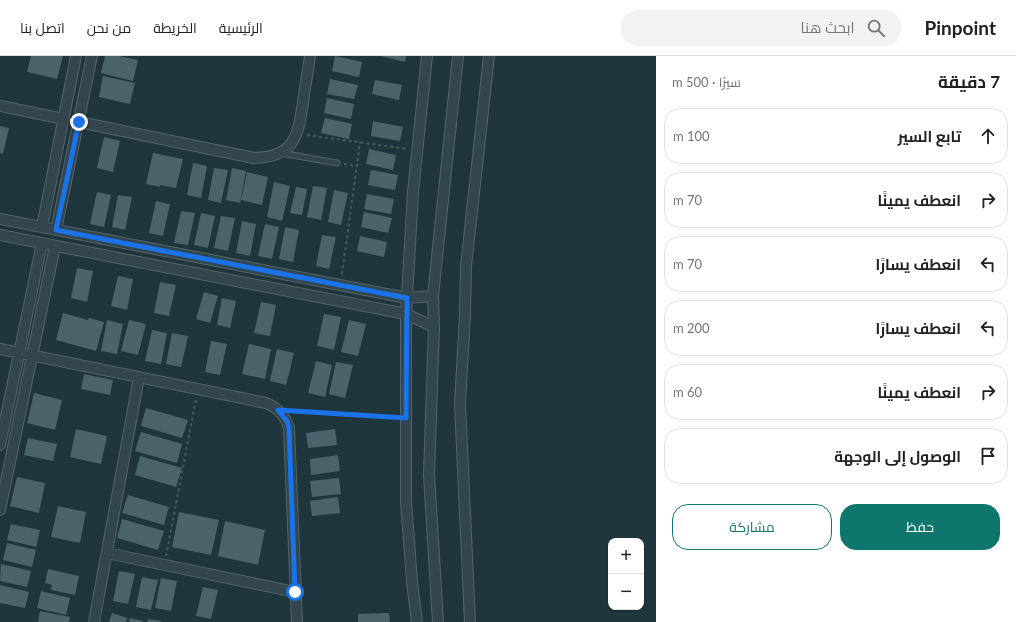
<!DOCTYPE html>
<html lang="ar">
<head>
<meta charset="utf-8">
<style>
	body { margin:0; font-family:Lato,Cairo,sans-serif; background:#f2f2f2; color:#202124; direction:rtl }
	.controls { position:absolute; right:12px; bottom:12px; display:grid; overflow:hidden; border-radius:8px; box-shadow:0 1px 3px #0004 }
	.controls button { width:36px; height:36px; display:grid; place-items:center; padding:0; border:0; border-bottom:1px solid #e0e0e0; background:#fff; color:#202124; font:20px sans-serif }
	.stop { position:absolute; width:12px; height:12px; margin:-9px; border:3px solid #1a73e8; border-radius:50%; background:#fff }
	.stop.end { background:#1a73e8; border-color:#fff; box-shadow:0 1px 4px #0008 }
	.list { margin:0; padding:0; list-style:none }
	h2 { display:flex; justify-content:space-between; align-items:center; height:52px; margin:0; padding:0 16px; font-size:17px }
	h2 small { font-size:13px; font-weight:400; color:#757577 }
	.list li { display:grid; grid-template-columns:26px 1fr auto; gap:12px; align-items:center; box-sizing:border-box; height:56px; margin:0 8px 8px; padding:0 8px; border:1px solid #e0e0e0; border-radius:16px }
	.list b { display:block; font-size:15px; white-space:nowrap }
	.list em { font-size:13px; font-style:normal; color:#757577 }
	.actions { display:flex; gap:8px; padding:12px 16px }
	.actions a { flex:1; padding:9px 0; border:1px solid #0f766e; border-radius:16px; text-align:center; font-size:14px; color:#0f766e }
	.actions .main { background:#0f766e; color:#fff }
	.icon { flex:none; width:22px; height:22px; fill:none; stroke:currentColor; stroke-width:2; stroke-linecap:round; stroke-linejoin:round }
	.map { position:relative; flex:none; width:656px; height:566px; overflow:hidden; direction:ltr }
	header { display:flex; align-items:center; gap:24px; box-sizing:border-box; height:56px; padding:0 20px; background:#fff; border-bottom:1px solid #e0e0e0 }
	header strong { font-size:19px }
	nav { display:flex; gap:22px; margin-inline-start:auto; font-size:14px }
	.search { width:280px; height:36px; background:#f2f2f2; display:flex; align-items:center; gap:10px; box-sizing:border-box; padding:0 14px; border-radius:16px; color:#757577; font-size:15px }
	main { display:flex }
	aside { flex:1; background:#fff }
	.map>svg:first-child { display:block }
</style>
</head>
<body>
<header>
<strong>Pinpoint</strong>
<div class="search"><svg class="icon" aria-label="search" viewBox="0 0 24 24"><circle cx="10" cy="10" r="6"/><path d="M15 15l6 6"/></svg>ابحث هنا</div>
<nav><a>الرئيسية</a><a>الخريطة</a><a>من نحن</a><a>اتصل بنا</a></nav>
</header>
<main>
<aside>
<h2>7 دقيقة<small>سيرًا · 500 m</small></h2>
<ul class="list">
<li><svg class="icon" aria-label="ahead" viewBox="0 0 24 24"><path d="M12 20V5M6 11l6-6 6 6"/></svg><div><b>تابع السير</b></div><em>100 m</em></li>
<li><svg class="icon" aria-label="right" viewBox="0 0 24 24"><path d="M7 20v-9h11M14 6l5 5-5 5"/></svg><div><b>انعطف يمينًا</b></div><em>70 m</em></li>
<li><svg class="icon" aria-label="left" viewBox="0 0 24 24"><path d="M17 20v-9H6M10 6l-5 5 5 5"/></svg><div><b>انعطف يسارًا</b></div><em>70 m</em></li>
<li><svg class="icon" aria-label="left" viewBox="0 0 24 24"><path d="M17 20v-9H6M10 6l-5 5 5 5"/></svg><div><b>انعطف يسارًا</b></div><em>200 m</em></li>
<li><svg class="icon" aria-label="right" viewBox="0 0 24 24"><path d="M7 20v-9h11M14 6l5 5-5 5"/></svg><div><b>انعطف يمينًا</b></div><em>60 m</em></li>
<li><svg class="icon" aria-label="arrive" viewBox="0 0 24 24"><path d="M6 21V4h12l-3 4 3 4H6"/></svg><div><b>الوصول إلى الوجهة</b></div></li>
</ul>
<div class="actions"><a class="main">حفظ</a><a>مشاركة</a></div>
</aside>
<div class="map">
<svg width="656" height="566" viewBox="0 0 656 566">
	<rect width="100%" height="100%" fill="#20363d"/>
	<path fill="#4b636a" d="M31,0H63L57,23L27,16Z
		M105,0H119L138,4L133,25L101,17Z
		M335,0L362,6L359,21L332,15Z
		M381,0H406L405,6Z
		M103,20L135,27L130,48L99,41Z
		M330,23L358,29L354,43L327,38Z
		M375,24L402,29L399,44L372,38Z
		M327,42L354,48L351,63L324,57Z
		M325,62L352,68L349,83L321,77Z
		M373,65L403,71L400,85L371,80Z
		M0,70L9,72L3,98L0,97Z
		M104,81L120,85L113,116L97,112Z
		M369,93L396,99L393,114L366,108Z
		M153,97L183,103L176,132L160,129V131L146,128Z
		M193,107L207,110L201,142L187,139Z
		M214,112L228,114L221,147L208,144Z
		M232,112L246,115L240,147L226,144Z
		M371,114L398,119L395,134L368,129Z
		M247,116L268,121L262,149L241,144Z
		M274,126L290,130L282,165L267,161Z
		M313,130L327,132L321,164L307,161Z
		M296,131L307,133L302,159L290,157Z
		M334,134L348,137L341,169L328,166Z
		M97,136L111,139L104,171L90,168Z
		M367,138L394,143L391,158L364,153Z
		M118,139L132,141L125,174L112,171Z
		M156,145L170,148L163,180L149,177Z
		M181,155L195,157L188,189L174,187Z
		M364,156L392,162L388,177L361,171Z
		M201,157L215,160L208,192L194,189Z
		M221,160L235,162L228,195L214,192Z
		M242,165L256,168L250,200L236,197Z
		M265,168L279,171L272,203L258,200Z
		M285,171L299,174L293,206L279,203Z
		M322,179L336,181L329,213L316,210Z
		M360,180L387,186L384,201L357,195Z
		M77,212L93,215L87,246L71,242Z
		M118,220L133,223L127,254L111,250Z
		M160,226L176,229L169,260L154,257Z
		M204,236L218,240L210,267L196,263Z
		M222,242L236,245L230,272L217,269Z
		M261,246L276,249L270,280L254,277Z
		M63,257L88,264L89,262L104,266L96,295L56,284Z
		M324,258L341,261L334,294L317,290Z
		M107,264L123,268L117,298L101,295Z
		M129,264L146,268L138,299L121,295Z
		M349,264L366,268L358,300L341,296Z
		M152,274L167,277L161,308L145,305Z
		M172,277L188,280L181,311L166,308Z
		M211,285L227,288L220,319L205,316Z
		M249,288L271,293L265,323L242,318Z
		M277,293L294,297L286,329L270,325Z
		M316,305L332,309L325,341L308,337Z
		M336,306L353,309L345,342L329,338Z
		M84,318L113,324L110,339L81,333Z
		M34,337L62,344L55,374L27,367Z
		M146,352L188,364L182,382L141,370Z
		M76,373L107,380L101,408L70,401Z
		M335,373L337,389L308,392L306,377Z
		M141,376L182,388L177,407L135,395Z
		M28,382L57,388L53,405L24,399Z
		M338,399L340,415L311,419L310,403Z
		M140,400L182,412L176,431L135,419Z
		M17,421L45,427L39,457L10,450Z
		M339,422L341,438L312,441L310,425Z
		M128,439L169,451L164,469L122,457Z
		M338,441L340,457L312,460L310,445Z
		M58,450L86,456L80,487L51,481Z
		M179,456L219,464L211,499L172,491Z
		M122,463L164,475L158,494L117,482Z
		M225,465L265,474L258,509L218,500Z
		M11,468L40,474L36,491L7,484Z
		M7,487L36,494L32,511L3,504Z
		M1,508L31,515L27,531L0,525Z
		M48,513L79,520L75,539L51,534L52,529L45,527Z
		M119,515L135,518L128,548L113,545Z
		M142,521L158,524L151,554L136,551Z
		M161,522L177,525L171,555L155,552Z
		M0,529L29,536L25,552L0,547Z
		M203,531L218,534L211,563L196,560Z
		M41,535L70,542L66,559L37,552Z
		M40,555L70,561L69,566H38Z
		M112,557L127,562L126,566H109Z
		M389,557L390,566H358V558Z
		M130,562L143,565V566H129Z
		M148,563L161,565V566H147Z"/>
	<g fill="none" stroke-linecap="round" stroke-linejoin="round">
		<defs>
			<path id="service" d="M281,97L337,107"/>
			<path id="minor" d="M0,50L64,63
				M79,66L254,102C295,101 298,80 303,46C305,31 308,15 310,0
				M0,163L407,242L433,240
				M42,171L76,0
				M56,174L92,0
				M0,179L406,258L434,271
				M0,293L266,347C278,352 285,359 289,372L297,566
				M0,389L42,187
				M0,454L55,190
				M107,497L295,536
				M94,566L139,321
				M417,566L412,526L406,445V258L413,136L427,0
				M438,566L429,419L434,271L433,240L458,0
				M470,566L460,348L465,259L466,210L489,0"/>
		</defs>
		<use href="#service" stroke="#53646a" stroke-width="7"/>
		<use href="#minor" stroke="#53646a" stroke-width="12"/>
		<path stroke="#425c56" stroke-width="2" stroke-dasharray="3 3" stroke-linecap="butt" d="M307,79L408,93
			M344,108L357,110
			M342,218L360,86
			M293,355L397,361
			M166,500L196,343"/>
		<use href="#service" stroke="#34464d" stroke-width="5"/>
		<use href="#minor" stroke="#34464d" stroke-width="10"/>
	</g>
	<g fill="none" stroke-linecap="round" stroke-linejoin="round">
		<path stroke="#1a73e8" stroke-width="5" d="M79,66L56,174L407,242L406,362L278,354L287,365L289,372L295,536"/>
	</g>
</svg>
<div class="controls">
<button>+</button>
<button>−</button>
</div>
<div class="stop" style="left:295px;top:536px"></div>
<div class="stop end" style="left:79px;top:66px"></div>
</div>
</main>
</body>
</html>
